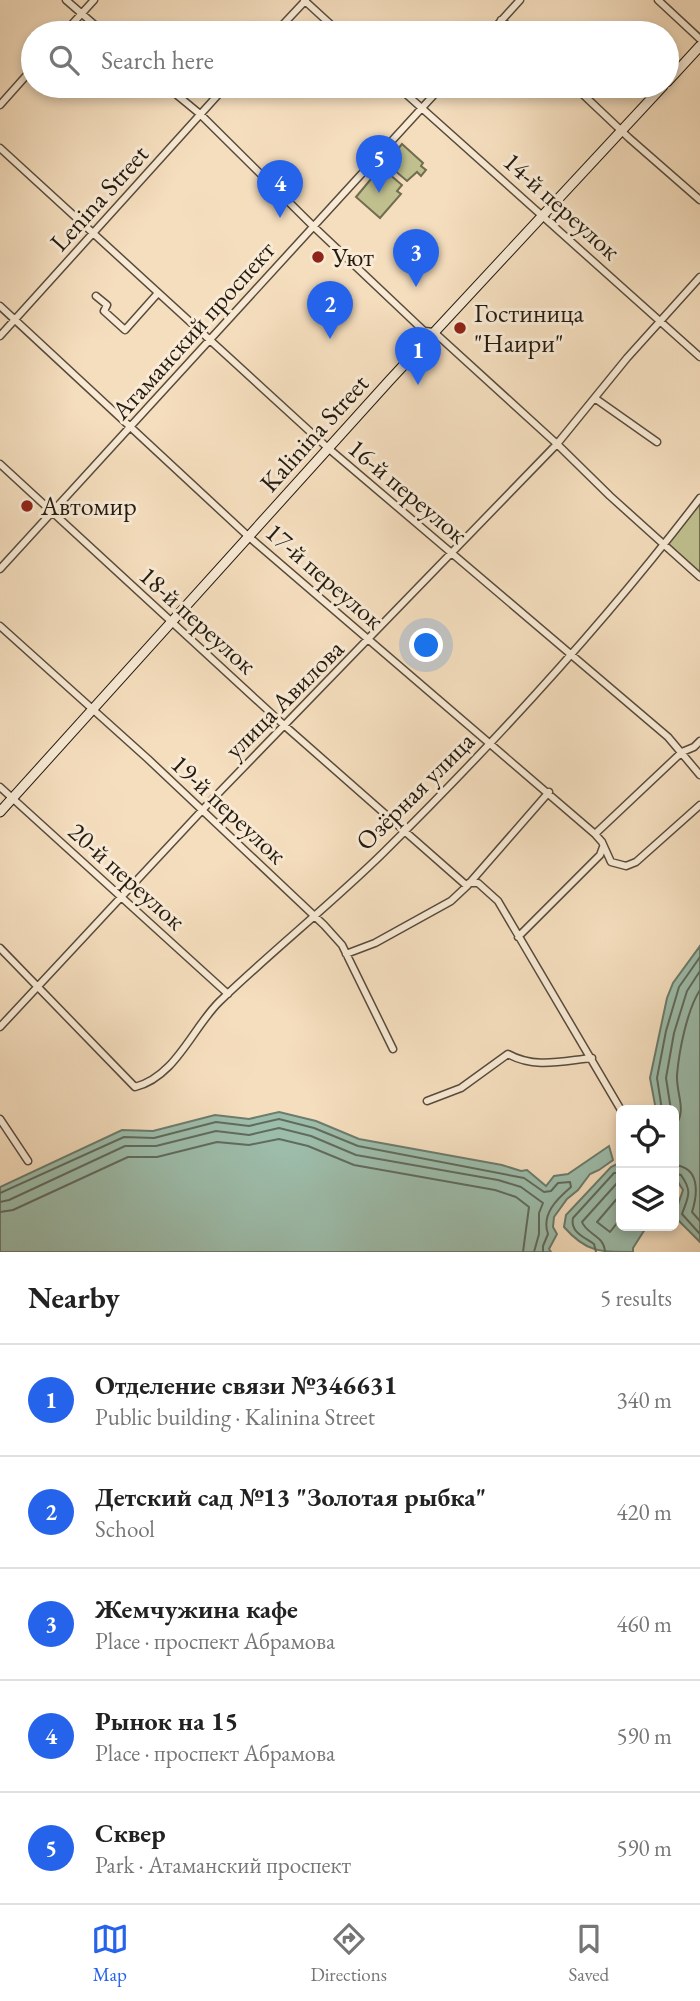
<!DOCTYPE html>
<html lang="en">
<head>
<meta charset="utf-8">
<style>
	body { margin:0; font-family:"EB Garamond",serif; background:#f2f2f2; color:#222 }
	.controls { position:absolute; right:21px; bottom:21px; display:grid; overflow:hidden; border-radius:10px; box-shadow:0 4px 10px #0003 }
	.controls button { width:63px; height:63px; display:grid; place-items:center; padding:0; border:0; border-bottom:2px solid #e0e0e0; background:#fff; color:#222; font:35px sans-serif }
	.you { position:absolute; left:427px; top:646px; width:24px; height:24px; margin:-18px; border:5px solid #fff; border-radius:50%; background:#1a73e8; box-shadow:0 0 0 10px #1a73e833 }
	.badge { display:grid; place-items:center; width:46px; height:46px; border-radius:50%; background:#2563eb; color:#fff; font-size:23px; font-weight:700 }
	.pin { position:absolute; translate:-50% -58px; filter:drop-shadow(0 2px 4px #0008) }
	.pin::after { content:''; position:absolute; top:37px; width:24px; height:21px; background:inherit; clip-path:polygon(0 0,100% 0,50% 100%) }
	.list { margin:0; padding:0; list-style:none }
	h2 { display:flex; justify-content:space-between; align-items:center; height:91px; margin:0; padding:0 28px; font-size:30px }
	h2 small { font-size:23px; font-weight:400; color:#767676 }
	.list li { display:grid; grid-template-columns:46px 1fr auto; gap:21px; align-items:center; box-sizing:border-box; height:112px; padding:0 28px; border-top:2px solid #e0e0e0 }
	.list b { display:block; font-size:26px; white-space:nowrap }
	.list p { margin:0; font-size:23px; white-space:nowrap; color:#767676 }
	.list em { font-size:23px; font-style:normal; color:#767676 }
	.icon { flex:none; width:38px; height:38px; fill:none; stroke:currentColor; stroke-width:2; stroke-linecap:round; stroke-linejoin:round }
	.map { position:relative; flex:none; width:700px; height:1252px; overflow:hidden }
	.search { position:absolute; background:#fff; box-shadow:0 4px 10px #0003; left:21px; right:21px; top:21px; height:77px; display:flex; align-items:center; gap:18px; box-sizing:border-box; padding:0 24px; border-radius:38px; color:#767676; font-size:26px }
	.sheet { height:651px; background:#fff }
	nav { display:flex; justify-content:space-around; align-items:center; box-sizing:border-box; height:98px; border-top:2px solid #e0e0e0; background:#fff; font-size:19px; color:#767676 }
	nav a { display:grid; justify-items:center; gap:4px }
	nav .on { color:#2563eb }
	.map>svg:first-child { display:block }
</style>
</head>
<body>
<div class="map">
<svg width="700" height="1252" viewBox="0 0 700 1252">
	<rect width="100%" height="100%" fill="#f5debe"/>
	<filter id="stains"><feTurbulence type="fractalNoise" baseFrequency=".00286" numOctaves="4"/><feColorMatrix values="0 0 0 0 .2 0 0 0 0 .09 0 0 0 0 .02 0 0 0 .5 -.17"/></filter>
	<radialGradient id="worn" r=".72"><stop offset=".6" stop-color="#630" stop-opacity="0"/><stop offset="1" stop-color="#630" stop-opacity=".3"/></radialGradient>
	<path fill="#c0c08f" stroke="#726d50" stroke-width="2" d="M402,144L423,163L421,166L426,170L421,176L417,172L407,181L386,163Z
		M381,167L402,185L397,191L401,194L380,218L356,197Z
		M700,502V573L667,544Z"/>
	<path fill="#9dbdab" stroke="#6c7c6d" stroke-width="2" d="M700,946V1242L674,1216L683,1190L674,1176V1110H656L650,1078L667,998L673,983Z
		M279,1112L316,1121L359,1139L502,1165L521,1171L527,1170L546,1186L554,1176L568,1174L609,1146L613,1160L599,1170L590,1174L578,1190L567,1199L554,1217L553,1227L557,1234L549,1249L551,1252H0V1187L122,1130L153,1131L215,1115L249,1119Z
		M617,1164L621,1169V1226H647L633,1248V1252C599,1252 586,1252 564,1227L566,1215L611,1167Z"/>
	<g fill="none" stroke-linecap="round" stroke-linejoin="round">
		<path stroke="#606c5e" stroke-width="2" d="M662,1110L657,1078L666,1031L679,987L700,957
			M671,1110L666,1078L674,1033L687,991L700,971
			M674,1128C688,1110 676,1095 677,1075C679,1051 687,1010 700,990
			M674,1165C700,1167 698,1193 692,1212L700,1221
			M674,1173L681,1175C693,1192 688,1197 682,1214L700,1234
			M0,1193L124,1137L154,1138L216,1122L249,1126L279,1119L314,1128L358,1146L524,1178L544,1192L551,1191L558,1183L570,1182L571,1187C557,1199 541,1214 548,1234L543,1246V1252
			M621,1194L597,1222L610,1232L621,1218
			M0,1202L9,1200L125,1146H156L216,1131L249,1135L279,1128L311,1136L356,1155L498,1180L521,1187L543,1203L539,1213V1234L534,1252
			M0,1212L13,1210L128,1157H157L217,1142L249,1145L279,1139L308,1146L354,1165L495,1190L516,1197L529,1207L523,1252
			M596,1252L594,1244C584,1237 570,1232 573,1218L614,1173H621
			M605,1252C604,1235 587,1235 582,1222L618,1182L621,1181"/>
		<defs>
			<path id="minor" d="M66,0L104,33
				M304,0L340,33
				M658,0L700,39
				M501,20L516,33
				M64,33L94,0
				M275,33L306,0
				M490,33L520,0
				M166,86L200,114L313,226L424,331L434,332L557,444L610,496L700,577
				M397,86L700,357
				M574,86L629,138L700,200
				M0,105L33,68
				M0,148L328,448L668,737L700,775
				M96,296L107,305L104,311L125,330L158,293
				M0,306L249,537L595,834L602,842L611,862L626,866L636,862L700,805
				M0,336L226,86
				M596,399L657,442
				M0,464L285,726L467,886
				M0,569L442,86
				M0,626L148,759L324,925L342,945L393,1049
				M0,787L228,994
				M595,834L682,752L694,747L700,741
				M469,883H478L498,901L621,1110
				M518,937L600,855L603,847
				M0,948L135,1087C175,1077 192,1029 219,1002C272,951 331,904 383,853C496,741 604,624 700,498
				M346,954L375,943L451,901L467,886L549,792
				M0,1027L207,805L557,444L627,358L700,277
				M427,1101L461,1088L508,1054C535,1069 562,1061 592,1058
				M0,1119L28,1161"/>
			<path id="secondary" d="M667,82L700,46
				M0,812L389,381L663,86"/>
		</defs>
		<use href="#minor" stroke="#584b3c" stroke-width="9"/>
		<use href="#secondary" stroke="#231a10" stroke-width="11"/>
		<use href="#minor" stroke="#f8ead5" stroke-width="6"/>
		<use href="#secondary" stroke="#f8ead5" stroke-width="9"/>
	</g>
	<g fill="#8f2418" stroke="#f8ead5" stroke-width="2.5">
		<circle cx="318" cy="257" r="7"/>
		<circle cx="460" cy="328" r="7"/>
		<circle cx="27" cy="506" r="7"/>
	</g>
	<g text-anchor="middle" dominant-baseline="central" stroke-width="6" stroke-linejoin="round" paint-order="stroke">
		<g font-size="26" fill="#231a10" stroke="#f8ead5">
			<text transform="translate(99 198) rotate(-48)">Lenina Street</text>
			<text transform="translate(562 206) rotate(42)">14-й переулок</text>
			<text transform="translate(193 330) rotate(-48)">Атаманский проспект</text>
			<text transform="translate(314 433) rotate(-48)">Kalinina Street</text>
			<text transform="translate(408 491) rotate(40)">16-й переулок</text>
			<text transform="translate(325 576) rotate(41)">17-й переулок</text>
			<text transform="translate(198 620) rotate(42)">18-й переулок</text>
			<text transform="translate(284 699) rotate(-45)">улица Авилова</text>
			<text transform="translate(415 791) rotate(-45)">Озёрная улица</text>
			<text transform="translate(229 809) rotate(43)">19-й переулок</text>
			<text transform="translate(127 876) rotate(42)">20-й переулок</text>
		</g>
		<g font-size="26" fill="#231a10" stroke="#f8ead5" text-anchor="start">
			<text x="332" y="257">Уют</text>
			<text x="474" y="313">Гостиница<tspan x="474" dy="30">"Наири"</tspan></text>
			<text x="41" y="506">Автомир</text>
		</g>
	</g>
	<rect width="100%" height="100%" filter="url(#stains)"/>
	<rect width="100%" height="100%" fill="url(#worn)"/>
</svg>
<div class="controls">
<button><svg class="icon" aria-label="locate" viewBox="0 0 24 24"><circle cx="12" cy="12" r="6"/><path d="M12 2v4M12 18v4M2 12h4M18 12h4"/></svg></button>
<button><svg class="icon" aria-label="layers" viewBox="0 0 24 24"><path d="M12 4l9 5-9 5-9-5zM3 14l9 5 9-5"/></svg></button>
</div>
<div class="you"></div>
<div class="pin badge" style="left:418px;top:385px">1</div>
<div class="pin badge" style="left:330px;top:339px">2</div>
<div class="pin badge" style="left:416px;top:287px">3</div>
<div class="pin badge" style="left:280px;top:218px">4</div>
<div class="pin badge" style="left:379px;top:193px">5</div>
<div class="search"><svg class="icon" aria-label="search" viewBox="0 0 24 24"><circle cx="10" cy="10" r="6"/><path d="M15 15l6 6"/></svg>Search here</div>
</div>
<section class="sheet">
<h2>Nearby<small>5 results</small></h2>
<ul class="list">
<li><span class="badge">1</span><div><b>Отделение связи №346631</b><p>Public building · Kalinina Street</p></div><em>340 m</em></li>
<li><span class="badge">2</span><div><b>Детский сад №13 &quot;Золотая рыбка&quot;</b><p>School</p></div><em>420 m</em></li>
<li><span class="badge">3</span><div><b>Жемчужина кафе</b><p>Place · проспект Абрамова</p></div><em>460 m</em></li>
<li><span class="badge">4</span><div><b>Рынок на 15</b><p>Place · проспект Абрамова</p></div><em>590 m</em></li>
<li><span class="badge">5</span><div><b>Сквер</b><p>Park · Атаманский проспект</p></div><em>590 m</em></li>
</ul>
</section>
<nav>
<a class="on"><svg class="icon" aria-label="map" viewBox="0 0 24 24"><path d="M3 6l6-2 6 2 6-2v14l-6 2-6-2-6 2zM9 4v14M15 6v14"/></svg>Map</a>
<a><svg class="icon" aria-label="directions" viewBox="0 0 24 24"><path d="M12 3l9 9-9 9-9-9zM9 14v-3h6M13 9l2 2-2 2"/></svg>Directions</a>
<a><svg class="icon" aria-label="saved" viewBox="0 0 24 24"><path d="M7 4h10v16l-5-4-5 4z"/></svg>Saved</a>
</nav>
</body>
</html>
